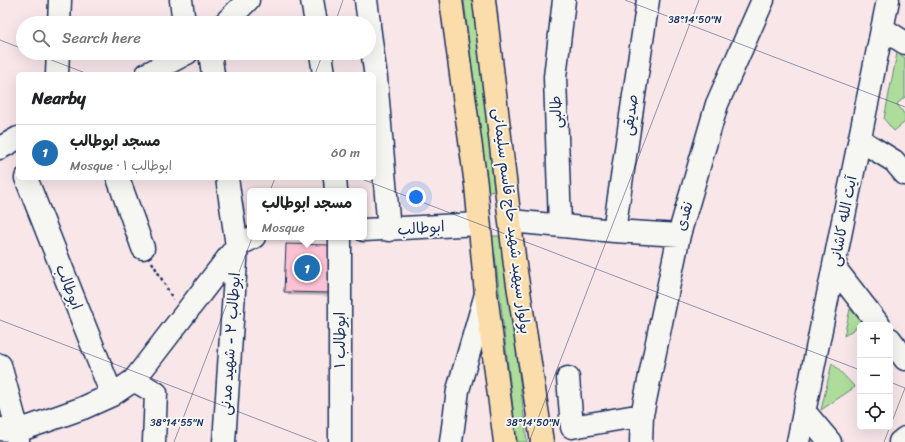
<!DOCTYPE html>
<html lang="en">
<head>
<meta charset="utf-8">
<style>
	body { margin:0; font-family:Sriracha,"Playpen Sans Arabic",sans-serif; background:#f2f2f2; color:#202124 }
	.controls { position:absolute; right:12px; bottom:12px; display:grid; overflow:hidden; border-radius:6px; box-shadow:0 4px 16px #0002 }
	.controls button { width:36px; height:36px; display:grid; place-items:center; padding:0; border:0; border-bottom:1px solid #e0e0e0; background:#fff; color:#202124; font:20px sans-serif }
	.you { position:absolute; left:416px; top:197px; width:14px; height:14px; margin:-10px; border:3px solid #fff; border-radius:50%; background:#1a73e8; box-shadow:0 0 0 6px #1a73e833 }
	.badge { display:grid; place-items:center; width:26px; height:26px; border-radius:50%; background:#1f6fb2; color:#fff; font-size:13px; font-weight:700 }
	.pin { position:absolute; translate:-50% -50%; border:2px solid #fff; box-shadow:0 1px 4px #0006 }
	.popup { position:absolute; left:247px; top:188px; width:120px; height:52px; box-sizing:border-box; display:grid; place-content:center; border-radius:6px; background:#fff; filter:drop-shadow(0 1px 3px #0005); font-size:13px; white-space:nowrap; color:#757577 }
	.popup b { font-size:15px; color:#202124 }
	.popup::after { content:''; position:absolute; left:50%; top:100%; margin-left:-8px; border:8px solid transparent; border-top-color:#fff }
	.list { margin:0; padding:0; list-style:none }
	h2 { display:flex; justify-content:space-between; align-items:center; height:52px; margin:0; padding:0 16px; font-size:17px }
	h2 small { font-size:13px; font-weight:400; color:#757577 }
	.list li { display:grid; grid-template-columns:26px 1fr auto; gap:12px; align-items:center; box-sizing:border-box; height:56px; padding:0 16px; border-top:1px solid #e0e0e0 }
	.list b { display:block; font-size:15px; white-space:nowrap }
	.list p { margin:0; font-size:13px; white-space:nowrap; color:#757577 }
	.list em { font-size:13px; font-style:normal; color:#757577 }
	.icon { flex:none; width:22px; height:22px; fill:none; stroke:currentColor; stroke-width:2; stroke-linecap:round; stroke-linejoin:round }
	.map { position:relative; flex:none; width:905px; height:442px; overflow:hidden }
	.search { position:absolute; background:#fff; box-shadow:0 4px 16px #0002; left:16px; top:16px; width:360px; height:44px; display:flex; align-items:center; gap:10px; box-sizing:border-box; padding:0 14px; border-radius:22px; color:#757577; font-size:15px }
	.panel { position:absolute; background:#fff; box-shadow:0 4px 16px #0002; left:16px; top:72px; width:360px; height:108px; border-radius:6px }
	.map>svg:first-child { display:block }
</style>
</head>
<body>
<div class="map">
<svg width="905" height="442" viewBox="0 0 905 442">
	<defs>
		<filter id="shadow"><feDropShadow dx="4.5" dy="2.5" stdDeviation="0" flood-color="#0004"/></filter>
	</defs>
	<rect width="100%" height="100%" fill="#f8e6e9"/>
	<filter id="ink" filterUnits="userSpaceOnUse"><feTurbulence type="fractalNoise" baseFrequency=".025" numOctaves="2"/><feDisplacementMap in="SourceGraphic" scale="8" xChannelSelector="R" yChannelSelector="G"/><feConvolveMatrix kernelMatrix="1 2 1 2 8 2 1 2 1" color-interpolation-filters="sRGB"/></filter>
	<g filter="url(#ink)">
		<path fill="#addc9b" stroke="#64867c" d="M464,0H475L496,191L490,192L487,187L484,173Z
			M897,53L905,58V97L897,104L905,115V122L894,131L884,119Z
			M493,236H499L504,245L527,442H517L495,255L491,241Z
			M850,309L863,323L844,336Z
			M832,363L855,387L821,410Z"/>
		<path fill="#fcc2d3" stroke="#1b2f5e" filter="url(#shadow)" d="M286,244L331,245L329,293L284,292Z"/>
		<g fill="none" stroke-linecap="round" stroke-linejoin="round">
			<defs>
				<path id="minor" d="M181,0L184,23
					M312,0L316,23
					M366,0L369,23
					M59,23L60,0
					M225,23L248,0
					M369,26L376,78L389,230
					M882,28L905,43
					M210,53L213,74
					M321,53L324,74
					M57,74L58,53
					M147,74L187,53
					M860,140L894,161L905,174
					M0,148L18,138
					M26,178L112,395
					M118,178L143,248
					M335,178L336,191
					M511,221L614,231L679,235
					M560,225L555,77L564,0
					M364,230L479,224
					M614,231L648,0
					M340,237V442
					M834,267L879,325
					M890,339L905,359
					M0,365L18,431V442
					M568,378L572,427L642,415
					M134,380L156,393L154,442
					M804,411L830,442
					M0,429L18,431L83,408L112,395L134,380L237,246L254,237
					M224,442L237,246L227,178
					M451,442L458,390L486,294
					M641,442L642,415L679,235L717,104L763,0
					M798,442L888,0
					M900,442L905,438"/>
				<path id="major" d="M451,0L476,185L486,294L505,442
					M484,0L515,265L542,442"/>
			</defs>
			<use href="#minor" stroke="#1b2f5e" stroke-width="25"/>
			<use href="#major" stroke="#1b2f5e" stroke-width="25"/>
			<path stroke="#1b2f5e" stroke-width="2.5" stroke-dasharray="3 3" stroke-linecap="butt" d="M152,262L173,299"/>
			<use href="#minor" stroke="#f6f6f2" stroke-width="22"/>
			<use href="#major" stroke="#faddab" stroke-width="22"/>
		</g>
	</g>
	<path fill="none" stroke="#1b2f5e" stroke-width="1" stroke-opacity="0.45" d="M625,0L905,107M335,23L343,0M0,40L23,49M33,53L88,74M315,74L323,53M359,178L860,370M0,320L317,442M890,382L905,388M174,442L275,178M529,442L699,0M884,442L905,388"/>
	<g text-anchor="middle" dominant-baseline="central" stroke-width="4" stroke-linejoin="round" paint-order="stroke">
		<g font-size="15" fill="#1b2f5e" stroke="#f6f6f2">
			<text transform="translate(556 112) rotate(-92)">طالبی</text>
			<text transform="translate(630 115) rotate(-82)">صدیقی</text>
			<text transform="translate(684 216) rotate(-74)">نقدی</text>
			<text transform="translate(512 221) rotate(83)">بولوار سپهبد شهید حاج قاسم سلیمانی</text>
			<text transform="translate(843 221) rotate(-79)">آیت الله کاشانی</text>
			<text transform="translate(421 228) rotate(-4)">ابوطالب</text>
			<text transform="translate(69 287) rotate(68)">ابوطالب</text>
			<text transform="translate(340 340) rotate(-90)">ابوطالب ۱</text>
			<text transform="translate(230 344) rotate(-86)">ابوطالب ۲ - شهید مدنی</text>
		</g>
	</g>
	<g font-size="10" text-anchor="middle" fill="#1b2f5e" stroke="#f6f6f2" stroke-width="4" stroke-linejoin="round" paint-order="stroke">
		<text x="695" y="23">38°14'50"N</text>
		<text x="177" y="426">38°14'55"N</text>
		<text x="533" y="426">38°14'50"N</text>
	</g>
</svg>
<div class="controls">
<button>+</button>
<button>−</button>
<button><svg class="icon" aria-label="locate" viewBox="0 0 24 24"><circle cx="12" cy="12" r="6"/><path d="M12 2v4M12 18v4M2 12h4M18 12h4"/></svg></button>
</div>
<div class="you"></div>
<div class="pin badge" style="left:307px;top:268px">1</div>
<div class="popup"><b>مسجد ابوطالب</b>Mosque</div>
<div class="search"><svg class="icon" aria-label="search" viewBox="0 0 24 24"><circle cx="10" cy="10" r="6"/><path d="M15 15l6 6"/></svg>Search here</div>
<section class="panel">
<h2>Nearby<small></small></h2>
<ul class="list">
<li><span class="badge">1</span><div><b>مسجد ابوطالب</b><p>Mosque · ابوطالب ۱</p></div><em>60 m</em></li>
</ul>
</section>
</div>
</body>
</html>
